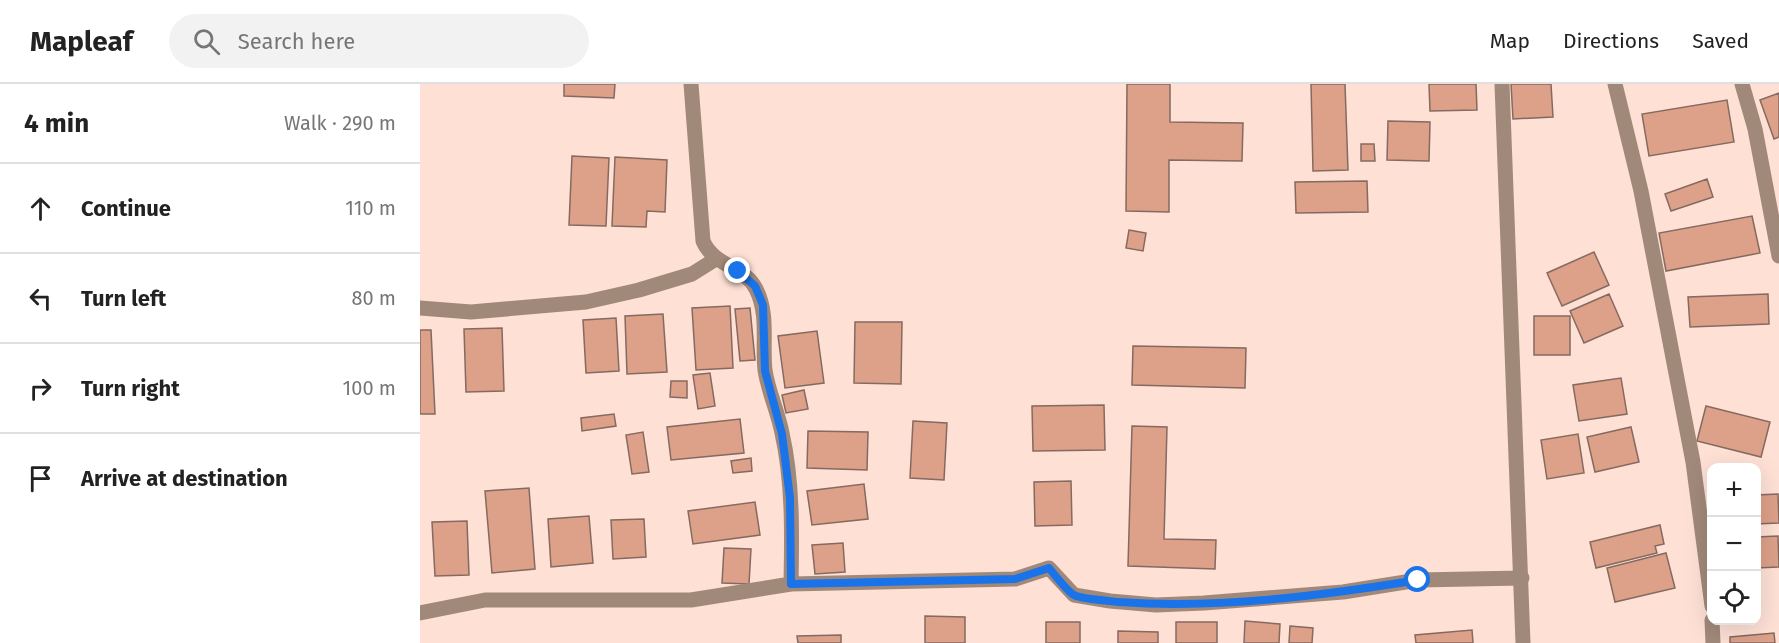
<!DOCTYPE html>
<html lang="en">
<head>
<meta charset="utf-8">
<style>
	body { margin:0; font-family:"Fira Sans",sans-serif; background:#f2f2f2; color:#222 }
	.controls { position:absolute; right:18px; bottom:18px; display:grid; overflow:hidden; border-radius:12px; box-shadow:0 6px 24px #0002 }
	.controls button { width:54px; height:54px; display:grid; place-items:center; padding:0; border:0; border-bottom:2px solid #e0e0e0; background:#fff; color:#222; font:30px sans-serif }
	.stop { position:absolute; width:18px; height:18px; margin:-14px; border:4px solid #1a73e8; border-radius:50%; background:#fff }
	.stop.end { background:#1a73e8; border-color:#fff; box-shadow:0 2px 6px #0008 }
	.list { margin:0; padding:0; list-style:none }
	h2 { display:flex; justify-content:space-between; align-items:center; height:78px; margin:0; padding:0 24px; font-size:26px }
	h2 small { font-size:20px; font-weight:400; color:#767676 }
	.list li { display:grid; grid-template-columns:39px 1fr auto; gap:18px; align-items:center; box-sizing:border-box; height:90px; padding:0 24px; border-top:2px solid #e0e0e0 }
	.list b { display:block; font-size:22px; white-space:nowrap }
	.list em { font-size:20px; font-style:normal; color:#767676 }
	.icon { flex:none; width:33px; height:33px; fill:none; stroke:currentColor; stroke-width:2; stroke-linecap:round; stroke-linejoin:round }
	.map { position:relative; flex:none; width:1359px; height:559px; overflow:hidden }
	header { display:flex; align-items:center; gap:36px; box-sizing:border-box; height:84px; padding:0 30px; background:#fff; border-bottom:2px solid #e0e0e0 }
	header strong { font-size:28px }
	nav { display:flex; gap:33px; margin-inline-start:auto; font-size:21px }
	.search { width:420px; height:54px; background:#f2f2f2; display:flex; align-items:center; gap:15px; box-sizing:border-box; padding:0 21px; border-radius:33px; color:#767676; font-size:22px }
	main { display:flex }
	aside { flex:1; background:#fff }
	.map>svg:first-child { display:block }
</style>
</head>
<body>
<header>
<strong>Mapleaf</strong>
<div class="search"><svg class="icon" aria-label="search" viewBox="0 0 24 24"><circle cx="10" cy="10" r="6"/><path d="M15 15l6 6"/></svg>Search here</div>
<nav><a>Map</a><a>Directions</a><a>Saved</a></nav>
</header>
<main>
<aside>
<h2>4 min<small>Walk · 290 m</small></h2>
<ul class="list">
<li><svg class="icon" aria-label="ahead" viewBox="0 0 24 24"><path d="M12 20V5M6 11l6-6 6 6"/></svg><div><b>Continue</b></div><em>110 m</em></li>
<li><svg class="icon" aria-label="left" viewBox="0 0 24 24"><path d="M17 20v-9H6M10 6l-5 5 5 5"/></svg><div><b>Turn left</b></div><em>80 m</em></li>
<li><svg class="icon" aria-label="right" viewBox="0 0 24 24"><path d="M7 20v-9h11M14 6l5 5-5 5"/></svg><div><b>Turn right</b></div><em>100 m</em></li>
<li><svg class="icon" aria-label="arrive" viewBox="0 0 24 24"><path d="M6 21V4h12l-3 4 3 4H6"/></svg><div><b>Arrive at destination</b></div></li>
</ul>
</aside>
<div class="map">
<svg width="1359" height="559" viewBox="0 0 1359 559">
	<rect width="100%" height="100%" fill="#fee0d5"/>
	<path fill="#dda089" stroke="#846a60" stroke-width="1.5" d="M144,0H195L194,14L144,12Z
		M707,0H750V38L823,39L822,77L749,76V128L706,127Z
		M891,0H925L928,86L893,87Z
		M1009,0H1056L1057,26L1010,27Z
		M1091,0H1131L1133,33L1093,35Z
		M1359,9V53L1354,55L1340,16Z
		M1307,16L1314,58L1229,72L1222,30Z
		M968,37L1010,38L1009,77L967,76Z
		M941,60H954L955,77H941Z
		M152,72L189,74L186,142L149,141Z
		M195,73L247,76L245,128L227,127L226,143L192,142Z
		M1287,95L1293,113L1251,127L1245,110Z
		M947,97L948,128L876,129L875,98Z
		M1332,132L1340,169L1246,187L1239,149Z
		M709,146L726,149L723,167L706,164Z
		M1174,168L1189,201L1142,222L1127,189Z
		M1189,210L1203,242L1164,259L1150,227Z
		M1348,210L1349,240L1270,243L1268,213Z
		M310,222L313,284L276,286L272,224Z
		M330,224L335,276L320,277L315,225Z
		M243,230L247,288L207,290L205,232Z
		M1114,232H1150V271H1114Z
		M196,234L199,287L166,289L163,236Z
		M435,238H482L481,300L434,299Z
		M82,244L84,307L46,308L44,245Z
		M0,246H11L15,330H0Z
		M397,247L404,299L365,304L358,252Z
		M713,262L826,264L825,304L712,301Z
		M290,289L295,322L278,325L273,291Z
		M1201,294L1207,330L1159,337L1153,301Z
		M251,297H267V314L250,313Z
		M384,306L388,325L366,329L362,311Z
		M684,321L685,366L613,367L612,322Z
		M1286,322L1350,338L1341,373L1277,357Z
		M194,330L196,342L162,347L161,334Z
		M320,335L324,369L251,376L247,343Z
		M493,337L527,339L524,396L490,394Z
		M712,342L747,343L744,455L796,456L795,485L708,482Z
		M1211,343L1219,378L1175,388L1167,353Z
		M388,347L448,348L447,386L387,384Z
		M223,348L229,388L212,390L206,351Z
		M1158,350L1164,389L1127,395L1121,356Z
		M331,374L332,387L313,389L311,377Z
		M651,397L652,441L615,442L614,398Z
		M444,400L448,435L392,441L387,407Z
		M109,404L115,485L72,489L65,407Z
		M1358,410L1359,439L1336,440V411Z
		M335,418L340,451L273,460L268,427Z
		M169,432L173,479L131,483L128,435Z
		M224,435L226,473L193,475L191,436Z
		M47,437L49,491L15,492L12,438Z
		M1240,441L1244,460L1235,462L1237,469L1176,484L1170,458Z
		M1358,452L1359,483L1336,484V453Z
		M423,459L425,488L395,490L392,461Z
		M304,464L331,465L329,500L302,499Z
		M1246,469L1255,504L1195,518L1187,484Z
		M505,532L545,533V559H505Z
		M825,537L860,540L859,559H824Z
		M626,538H660V559H626Z
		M756,538H797V559H756Z
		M870,542L893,544L892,559H869Z
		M1052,546L1053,559H996L995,551Z
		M698,547L738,548V559H698Z
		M1354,549L1355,559H1310V553Z
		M421,551V559H378L377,552Z"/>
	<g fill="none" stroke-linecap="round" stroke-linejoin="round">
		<path stroke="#a1897a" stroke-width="15" d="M271,0L283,157C294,183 325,182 336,205C349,230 342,259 345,286C348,307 358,328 362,349C373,398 372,450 371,500
			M1082,0L1103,559
			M1195,0L1221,107L1273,378L1292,522
			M1322,0L1335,45L1359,172
			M0,224L51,228L166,218L219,206L272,190L296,175
			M0,529L65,516H271L371,500L595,495L629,484L654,511L690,517L736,521L784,519L923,508L998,496L1102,494
			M1292,536L1293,559"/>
	</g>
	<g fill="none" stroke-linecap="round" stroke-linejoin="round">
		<path stroke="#1a73e8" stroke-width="8" d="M318,187L335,202L343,221L345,287L362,350L370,414L371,500L595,495L629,484C635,491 647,507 654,511C661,515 690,517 699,518C798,525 900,512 998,496"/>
	</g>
</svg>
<div class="controls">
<button>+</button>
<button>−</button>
<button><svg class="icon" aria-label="locate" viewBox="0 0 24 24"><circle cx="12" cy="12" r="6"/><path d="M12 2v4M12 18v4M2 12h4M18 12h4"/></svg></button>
</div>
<div class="stop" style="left:998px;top:496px"></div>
<div class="stop end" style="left:318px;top:187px"></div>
</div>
</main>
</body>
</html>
